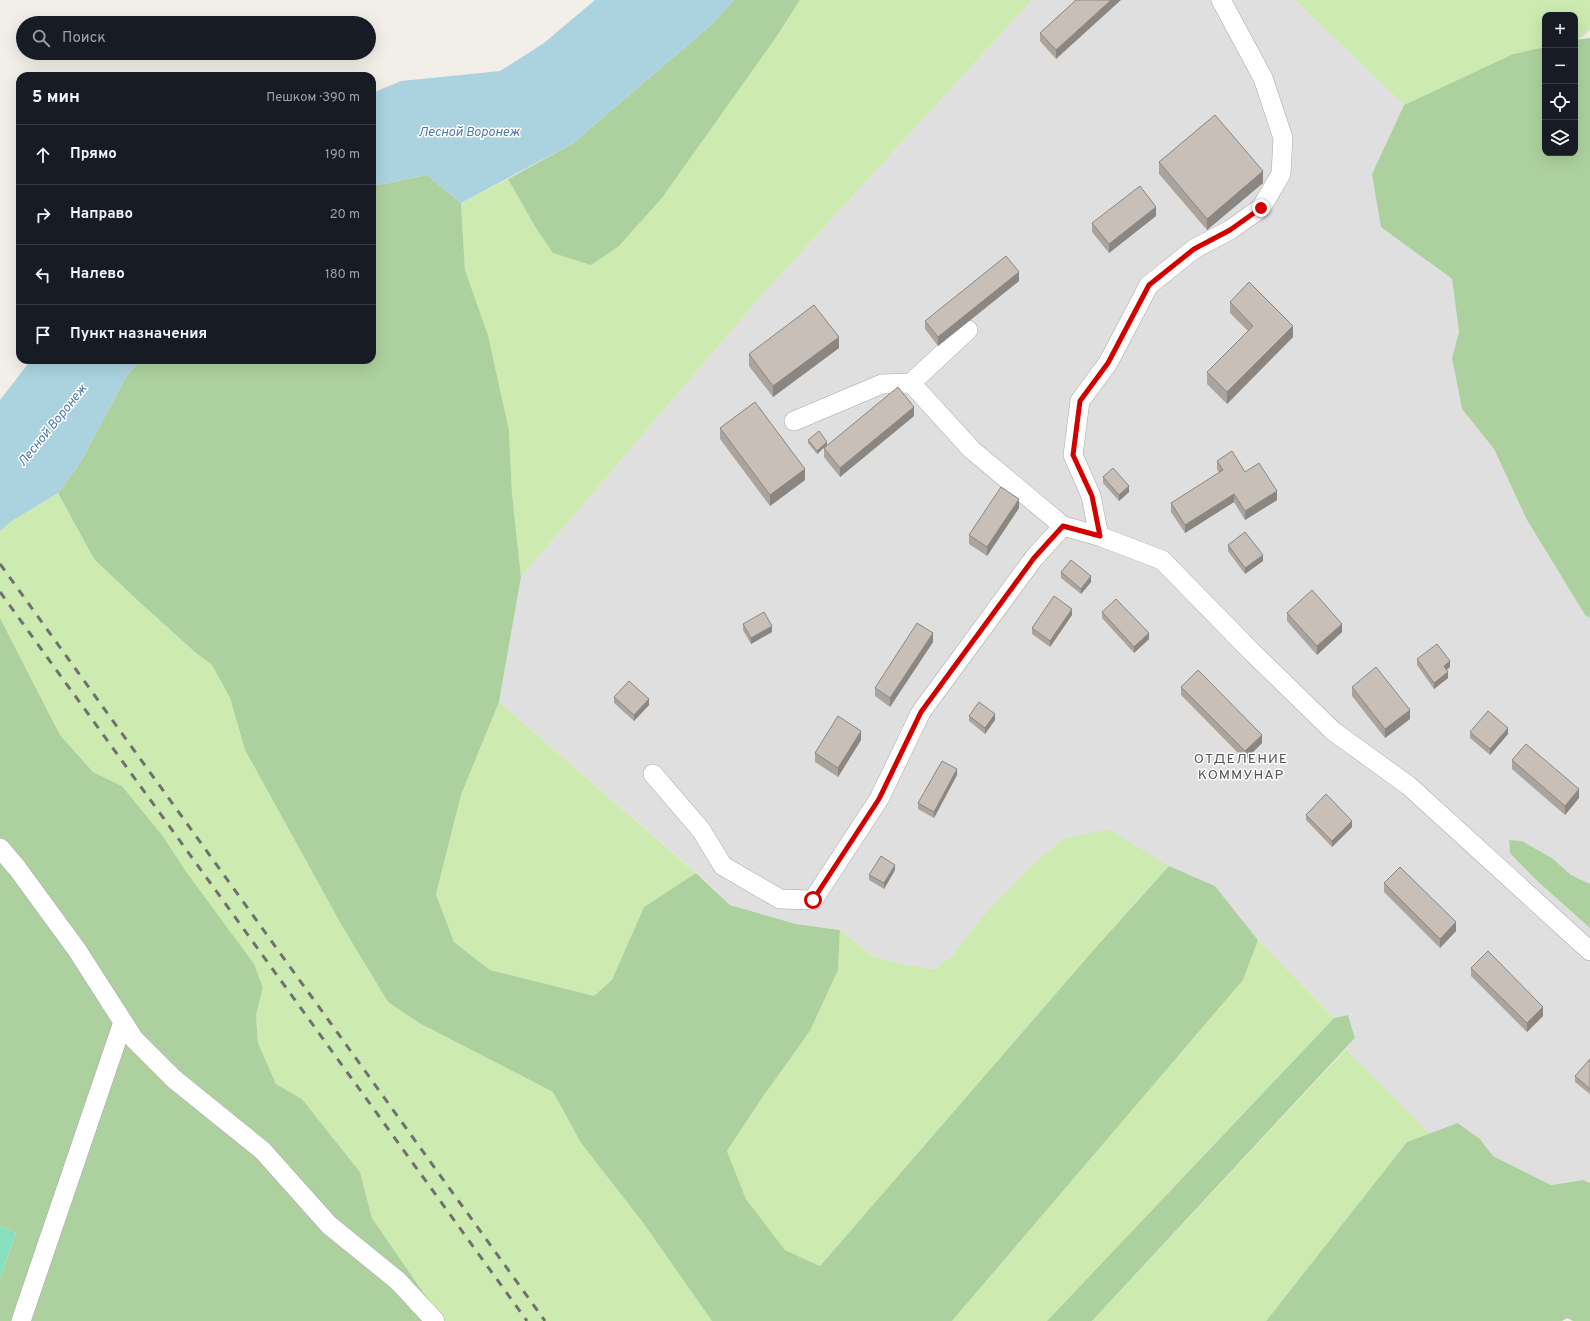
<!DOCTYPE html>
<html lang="ru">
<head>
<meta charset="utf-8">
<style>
	body { margin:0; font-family:Overpass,sans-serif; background:#20242c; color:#f1f3f6 }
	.controls { position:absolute; right:12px; top:12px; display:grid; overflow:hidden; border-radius:8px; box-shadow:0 4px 16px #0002 }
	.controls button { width:36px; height:36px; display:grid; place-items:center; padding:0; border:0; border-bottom:1px solid #363941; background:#171b24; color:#f1f3f6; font:20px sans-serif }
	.stop { position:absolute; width:12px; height:12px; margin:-9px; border:3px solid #d40000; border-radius:50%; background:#fff }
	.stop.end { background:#d40000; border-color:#fff; box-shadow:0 1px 4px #0008 }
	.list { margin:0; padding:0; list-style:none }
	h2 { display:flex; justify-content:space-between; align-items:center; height:52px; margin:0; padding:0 16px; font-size:17px }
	h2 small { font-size:13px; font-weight:400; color:#9ea1a6 }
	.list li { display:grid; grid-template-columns:26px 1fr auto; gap:12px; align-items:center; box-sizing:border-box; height:60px; padding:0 16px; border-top:1px solid #363941 }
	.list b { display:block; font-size:15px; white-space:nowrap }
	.list em { font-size:13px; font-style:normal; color:#9ea1a6 }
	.icon { flex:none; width:22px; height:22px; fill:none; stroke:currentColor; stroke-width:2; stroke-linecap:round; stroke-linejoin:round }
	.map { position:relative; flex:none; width:1590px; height:1321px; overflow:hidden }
	.search { position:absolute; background:#171b24; box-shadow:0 4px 16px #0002; left:16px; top:16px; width:360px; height:44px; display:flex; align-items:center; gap:10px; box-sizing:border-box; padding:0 14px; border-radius:22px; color:#9ea1a6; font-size:15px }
	.panel { position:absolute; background:#171b24; box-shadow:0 4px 16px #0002; left:16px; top:72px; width:360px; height:292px; border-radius:12px }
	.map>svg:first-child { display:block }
</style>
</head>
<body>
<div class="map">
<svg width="1590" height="1321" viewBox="0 0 1590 1321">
	<rect width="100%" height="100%" fill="#f2efe9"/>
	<path fill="#e0dfdf" d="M1032,0H1295L1404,105L1372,174L1429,263L1452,279L1459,332L1452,358L1462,409L1494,449L1527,520L1585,615L1590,618V884L1571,875L1552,858L1522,841L1509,840L1510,853L1535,879L1590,928V1183L1583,1180L1551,1185L1493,1156L1480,1139L1459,1123L1430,1134L1346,1049L1355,1038L1348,1015L1334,1018L1258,940L1215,886L1169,866L1061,840L1030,867L981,918L951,957L934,969L900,964L871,955L840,930L796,924L730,905L707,882L499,702L521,577L761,296Z"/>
	<path fill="#cdebb0" d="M800,0H1032L761,296L521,577L512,493L509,430L488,335L465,270L461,203L508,179L534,225L619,246L662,198L777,36Z
		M1295,0H1590V30L1579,39L1575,40V15H1545V47L1513,54L1404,105Z
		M58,493L94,559L136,599L196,653L212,665L230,698L245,750L342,926L388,1002L419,1023L553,1092L581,1143L641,1220L712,1321H443L372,1218L360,1172L302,1099L276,1084L258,1043L256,1015L263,988L162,835L122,786L93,772L60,735L0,618V531L12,521Z
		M499,702L696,873L644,907L612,981L594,997L490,970L454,942L436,894L461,795Z
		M1108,829L1169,866L1097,946L820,1266L785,1250L746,1199L727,1151L762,1098L810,1031L838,970L840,930L871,955L900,964L934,969L951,957L981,918L1030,867L1061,840Z
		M1258,940L1334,1018L1047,1321H952L1243,980Z
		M1346,1049L1430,1134L1407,1142L1266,1321H1092Z"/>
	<path fill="#add19e" d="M734,0H800L777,36L662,198L619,246L591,265L553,253L534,225L508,179L572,144L711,25Z
		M1590,38V618L1585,615L1527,520L1494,449L1462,409L1452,358L1459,332L1452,279L1381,227L1372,174L1404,105L1513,54L1545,47V153H1575V40Z
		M427,175L461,203L465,270L488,335L509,430L512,493L521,577L499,702L461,795L436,894L454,942L490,970L594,996L612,980L644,907L696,873L730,905L796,924L840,930L838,970L810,1031L762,1098L727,1151L746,1199L785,1250L820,1266L1097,946L1169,866L1215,886L1258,940L1243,980L952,1321H712L641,1220L581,1143L553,1092L419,1023L388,1002L342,926L245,750L230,698L212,665L196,653L136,599L94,559L58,493L80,463L126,377L141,360H372V186Z
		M0,618L60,735L93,772L122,786L162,835L187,873L254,964L263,988L256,1015L258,1043L276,1084L302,1099L360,1172L372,1218L443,1321H0V1279L16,1233L0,1225Z
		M1509,840L1522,841L1552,858L1571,875L1590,884V928L1535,879L1510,853Z
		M1348,1015L1355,1038L1092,1321H1047L1334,1018Z
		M1458,1123L1480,1139L1493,1156L1551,1185L1583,1180L1590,1183V1321H1573L1567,1318L1562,1321H1266L1407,1142Z"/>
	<path fill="#88e0be" d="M0,1225L16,1233L0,1279Z"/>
	<path fill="#aad3df" d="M595,0H734L711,25L572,144L461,203L427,175L372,186V93L401,81L500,71L544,43Z
		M31,360H141L126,377L80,463L58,493L12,521L0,531V400Z"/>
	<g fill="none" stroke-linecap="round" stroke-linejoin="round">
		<defs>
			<path id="minor" d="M968,330L911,383L972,450L1063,526
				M794,421L882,384L911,383
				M1099,536L1091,496L1073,455L1080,401L1108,363L1149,285L1194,249L1230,230L1261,208L1281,174L1283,138L1263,78L1221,0
				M653,774L701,830L723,866L780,899L813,900L879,799L921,712L1034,558L1063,526L1099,536L1162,560L1252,652L1333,731L1409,786L1590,951
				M0,848L17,868L77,950L134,1039L174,1079L263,1151L329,1225L398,1281L435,1321
				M21,1321L123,1022"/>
		</defs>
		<use href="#minor" stroke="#a9a9a9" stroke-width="20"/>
		<use href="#minor" stroke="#fff" stroke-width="19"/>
		<path stroke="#707070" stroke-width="3" stroke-dasharray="8 8" stroke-linecap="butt" d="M0,564L545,1321
			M0,592L527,1321"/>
	</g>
	<path fill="#aba49e" d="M1076,0L1056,59L1040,41V33Z
		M1159,162L1263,183L1207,230L1159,174Z
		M1156,216L1109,253L1092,232V223Z
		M1019,281L938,346L925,329V321Z
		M1230,302L1293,337L1227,404L1207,384V372L1248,331L1230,313Z
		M839,348L773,397L749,366V354Z
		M914,416L840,477L824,457V448Z
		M720,428L805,480L770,506L720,439Z
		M808,440L827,445L817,454L808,443Z
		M1217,461L1245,472L1277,500L1245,520L1234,502L1185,533L1171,512V503L1219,473L1217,469Z
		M1103,477L1129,492L1119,501L1103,483Z
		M1019,508L987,556L969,544V535Z
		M1228,545L1263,561L1245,574L1228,551Z
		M1061,572L1091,582L1081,594L1061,578Z
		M1102,612L1149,639L1134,653L1102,618Z
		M1287,613L1342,632L1317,655L1287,621Z
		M1072,615L1050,647L1032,634V628Z
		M743,624L772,632L751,644L743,630Z
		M933,642L890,707L875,696V688Z
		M1417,659L1450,667L1446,670L1448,678L1434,689L1417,665Z
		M1181,687L1262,743L1245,760L1181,695Z
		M1352,687L1410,719L1385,738L1352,696Z
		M614,697L649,705L634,721L614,703Z
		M969,716L995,720L985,734L969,721Z
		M1470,732L1508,734L1490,755L1470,738Z
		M861,740L838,777L815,762V753Z
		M1512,760L1579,798L1565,815L1512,769Z
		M957,775L934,818L918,809V803Z
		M1306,815L1352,827L1332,847L1306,820Z
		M895,870L884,889L869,880V875Z
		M1384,883L1456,931L1440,948L1384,892Z
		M1471,968L1543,1016L1527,1032L1471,976Z
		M1590,1059V1094L1575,1082V1076Z"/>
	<path fill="#8b8681" d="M1111,0H1121L1056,59V50Z
		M1263,171V183L1207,230V219Z
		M1156,207V216L1109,253V244Z
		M1019,272V281L938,346V337Z
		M1293,326V337L1227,404V392Z
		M839,337V348L773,397V386Z
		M914,407V416L840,477V468Z
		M827,442V445L817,454V451Z
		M805,469V480L770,506V495Z
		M1129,486V492L1119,501V495Z
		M1277,491V500L1245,520V511Z
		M1234,494V502L1185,533V525Z
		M1019,499V508L987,556V547Z
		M1263,555V561L1245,574V568Z
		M1091,576V582L1081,594V589Z
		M1072,609V615L1050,647V641Z
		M1342,624V632L1317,655V646Z
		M772,626V632L751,644V638Z
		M933,633V642L890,707V698Z
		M1149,633V639L1134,653V647Z
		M1450,661V667L1444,672V666Z
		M1448,672V678L1434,689V683Z
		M649,699V705L634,721V715Z
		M1410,710V719L1385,738V729Z
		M995,714V720L985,734V728Z
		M1508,728V734L1490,755V749Z
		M861,731V740L838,777V768Z
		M1262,735V743L1245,760V751Z
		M957,769V775L934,818V812Z
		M1579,789V798L1565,815V806Z
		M1352,821V827L1332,847V841Z
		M895,865V870L884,889V883Z
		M1456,922V931L1440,948V939Z
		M1543,1007V1016L1527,1032V1023Z"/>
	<path fill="#c7bfb8" stroke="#8b8681" d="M1076,0H1111L1056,50L1040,33Z
		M1215,115L1263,171L1207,219L1159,162Z
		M1140,186L1156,207L1109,244L1092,223Z
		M1006,256L1019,272L938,337L925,321Z
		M1249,282L1293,326L1227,392L1207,372L1253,326L1230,302Z
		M814,305L839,337L773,386L749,354Z
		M898,387L914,407L840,468L824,448Z
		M755,402L805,469L770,495L720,428Z
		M819,431L827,442L817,451L808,440Z
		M1232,451L1245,472L1259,463L1277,491L1245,511L1234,494L1185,525L1171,503L1223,470L1217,461Z
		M1113,468L1129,486L1119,495L1103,477Z
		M1001,487L1019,499L987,547L969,535Z
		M1245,532L1263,555L1245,568L1228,545Z
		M1071,560L1091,576L1081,589L1061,572Z
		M1312,590L1342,624L1317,646L1287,613Z
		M1054,596L1072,609L1050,641L1032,628Z
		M1116,599L1149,633L1134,647L1102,612Z
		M764,612L772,626L751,638L743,624Z
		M917,623L933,633L890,698L875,688Z
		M1437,644L1450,661L1444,666L1448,672L1434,683L1417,659Z
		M1376,667L1410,710L1385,729L1352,687Z
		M1198,670L1262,735L1245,751L1181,687Z
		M629,681L649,699L634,715L614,697Z
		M979,702L995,714L985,728L969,716Z
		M1488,711L1508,728L1490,749L1470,732Z
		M838,716L861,731L838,768L815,753Z
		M1526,744L1579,789L1565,806L1512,760Z
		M942,761L957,769L934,812L918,803Z
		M1326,794L1352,821L1332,841L1306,815Z
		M881,856L895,865L884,883L869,875Z
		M1400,867L1456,922L1440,939L1384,883Z
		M1488,951L1543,1007L1527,1023L1471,968Z
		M1590,1059V1089L1575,1076Z"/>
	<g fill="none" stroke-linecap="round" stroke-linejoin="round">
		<path stroke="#d40000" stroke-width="5" d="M813,900L879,799L921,712L1034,558L1063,526L1100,536L1092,496L1073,455L1080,401L1108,363L1149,285L1194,249L1230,230L1261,208"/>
	</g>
	<g text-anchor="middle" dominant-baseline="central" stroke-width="3" stroke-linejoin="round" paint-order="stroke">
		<g font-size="13" font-style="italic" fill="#4a7aab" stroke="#fff">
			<text x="469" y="133">Лесной Воронеж</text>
			<text transform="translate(53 426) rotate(-51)">Лесной Воронеж</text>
		</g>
		<g font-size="14" letter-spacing="1" fill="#555" stroke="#fff">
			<text x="1241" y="759">ОТДЕЛЕНИЕ<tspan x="1241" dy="16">КОММУНАР</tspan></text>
		</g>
	</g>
</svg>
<div class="controls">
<button>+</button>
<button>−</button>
<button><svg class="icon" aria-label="locate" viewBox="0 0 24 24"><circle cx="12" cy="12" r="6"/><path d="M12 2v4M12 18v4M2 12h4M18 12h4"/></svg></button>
<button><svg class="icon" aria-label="layers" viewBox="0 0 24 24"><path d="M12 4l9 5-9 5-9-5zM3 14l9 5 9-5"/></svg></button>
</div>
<div class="stop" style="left:813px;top:900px"></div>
<div class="stop end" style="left:1261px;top:208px"></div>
<div class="search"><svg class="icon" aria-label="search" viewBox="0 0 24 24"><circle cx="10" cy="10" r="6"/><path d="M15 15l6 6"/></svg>Поиск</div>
<section class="panel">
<h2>5 мин<small>Пешком · 390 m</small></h2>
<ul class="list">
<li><svg class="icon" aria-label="ahead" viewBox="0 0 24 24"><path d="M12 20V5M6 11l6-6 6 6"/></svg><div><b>Прямо</b></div><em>190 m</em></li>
<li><svg class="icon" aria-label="right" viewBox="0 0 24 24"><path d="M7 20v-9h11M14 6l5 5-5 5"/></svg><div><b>Направо</b></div><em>20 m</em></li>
<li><svg class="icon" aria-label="left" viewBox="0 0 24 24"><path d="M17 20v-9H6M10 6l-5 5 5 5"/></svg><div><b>Налево</b></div><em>180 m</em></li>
<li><svg class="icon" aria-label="arrive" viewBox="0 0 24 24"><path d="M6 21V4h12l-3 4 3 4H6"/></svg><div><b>Пункт назначения</b></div></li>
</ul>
</section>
</div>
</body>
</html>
